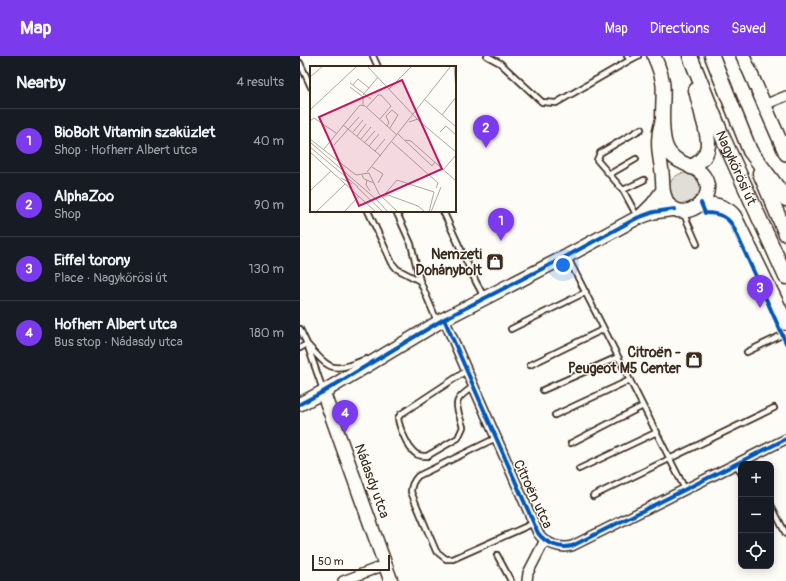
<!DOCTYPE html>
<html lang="en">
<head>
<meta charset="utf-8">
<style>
	body { margin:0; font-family:Pangolin,sans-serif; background:#20242c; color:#f1f3f6 }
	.controls { position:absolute; right:12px; bottom:12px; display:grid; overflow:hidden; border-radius:8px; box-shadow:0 2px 10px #0003 }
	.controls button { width:36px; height:36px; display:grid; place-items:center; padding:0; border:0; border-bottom:1px solid #363941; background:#171b24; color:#f1f3f6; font:20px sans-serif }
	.scale { position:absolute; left:12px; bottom:10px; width:78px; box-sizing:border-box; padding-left:4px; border:2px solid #3b2a1e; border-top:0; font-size:11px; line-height:14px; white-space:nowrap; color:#3b2a1e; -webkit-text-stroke:3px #fdfcf7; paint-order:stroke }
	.you { position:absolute; left:263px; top:209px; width:14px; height:14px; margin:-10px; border:3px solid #fff; border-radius:50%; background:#1a73e8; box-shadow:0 0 0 6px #1a73e833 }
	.badge { display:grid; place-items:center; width:26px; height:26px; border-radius:50%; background:#7c3aed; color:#fff; font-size:13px; font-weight:700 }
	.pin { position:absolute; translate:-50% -33px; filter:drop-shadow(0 1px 2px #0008) }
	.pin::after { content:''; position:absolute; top:21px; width:14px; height:12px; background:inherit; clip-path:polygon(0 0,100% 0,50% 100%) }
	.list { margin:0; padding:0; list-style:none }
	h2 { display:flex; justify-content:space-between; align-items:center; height:52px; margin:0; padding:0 16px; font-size:17px }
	h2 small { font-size:13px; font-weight:400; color:#9ea1a6 }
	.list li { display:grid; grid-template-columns:26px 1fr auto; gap:12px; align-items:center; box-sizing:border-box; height:64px; padding:0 16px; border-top:1px solid #363941 }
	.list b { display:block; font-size:15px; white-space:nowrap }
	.list p { margin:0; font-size:13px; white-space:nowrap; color:#9ea1a6 }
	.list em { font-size:13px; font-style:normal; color:#9ea1a6 }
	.icon { flex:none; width:22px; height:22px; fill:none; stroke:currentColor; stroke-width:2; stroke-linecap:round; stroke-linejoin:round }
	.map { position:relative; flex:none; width:486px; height:525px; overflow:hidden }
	header { display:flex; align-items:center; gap:24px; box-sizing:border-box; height:56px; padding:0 20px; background:#7c3aed; color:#fff }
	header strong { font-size:19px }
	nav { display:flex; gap:22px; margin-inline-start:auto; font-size:14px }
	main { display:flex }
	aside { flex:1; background:#171b24 }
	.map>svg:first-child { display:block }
</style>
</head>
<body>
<header>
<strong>Map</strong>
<nav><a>Map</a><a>Directions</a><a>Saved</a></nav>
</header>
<main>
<aside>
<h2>Nearby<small>4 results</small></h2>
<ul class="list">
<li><span class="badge">1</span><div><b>BioBolt Vitamin szaküzlet</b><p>Shop · Hofherr Albert utca</p></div><em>40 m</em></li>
<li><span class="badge">2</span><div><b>AlphaZoo</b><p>Shop</p></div><em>90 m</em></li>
<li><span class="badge">3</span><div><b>Eiffel torony</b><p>Place · Nagykőrösi út</p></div><em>130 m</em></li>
<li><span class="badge">4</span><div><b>Hofherr Albert utca</b><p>Bus stop · Nádasdy utca</p></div><em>180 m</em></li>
</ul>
</aside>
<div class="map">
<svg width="486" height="525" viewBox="0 0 486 525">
	<rect width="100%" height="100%" fill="#fdfcf7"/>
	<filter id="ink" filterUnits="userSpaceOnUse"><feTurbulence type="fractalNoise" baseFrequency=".025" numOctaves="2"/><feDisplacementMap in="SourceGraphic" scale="8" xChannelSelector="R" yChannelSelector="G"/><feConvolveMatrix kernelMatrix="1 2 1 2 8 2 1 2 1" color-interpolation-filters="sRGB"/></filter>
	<g filter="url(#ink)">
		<path fill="#e1ded7" stroke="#8e847a" d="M369 133a16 16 0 1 1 32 0a16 16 0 1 1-32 0Z"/>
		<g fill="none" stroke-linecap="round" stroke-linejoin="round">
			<defs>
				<path id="lane" d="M73,0L78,11
					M187,0L200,7L242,46L256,47L330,4
					M327,0L330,4L338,0
					M0,7L11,31
					M310,118L336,103
					M323,134L344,124
					M68,155L92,207L97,213L120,225
					M96,155L111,188L120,225L137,265
					M143,155L176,226L184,241
					M383,156L397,188
					M337,160L323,134L297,104L300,97L341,73
					M268,202L385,433
					M0,273L7,288L23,334
					M211,273L286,236
					M0,292L7,288C31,315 32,317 66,303
					M447,296L486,277
					M230,309L304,273
					M166,315L101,358L98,362C99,371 108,392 115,397C118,400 122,400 127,400L158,382L163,371C156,348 151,345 173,331
					M243,334L318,301
					M255,359L330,324
					M196,382L118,420C113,425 111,429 111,436L136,495L146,503H153L234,467
					M271,387L343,350
					M436,408L441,417
					M279,413L357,376
					M293,440L474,352
					M471,449L486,478
					M197,499L211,525"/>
				<path id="street" d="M464,49L486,40
					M144,263L238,477C246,488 260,493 272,490L486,383
					M43,525L85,509
					M227,525L228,517L245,484"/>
				<path id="secondary" d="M354,0C358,9 362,19 363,29C364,48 360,68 365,87C372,113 401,105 407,127C412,147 384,165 369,149C367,146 365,142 364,138C362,131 363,124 362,117C361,105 357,93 359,80C359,75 361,70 362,65
					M443,0L486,98
					M341,160L353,148L363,134
					M23,336L91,525
					M0,348L23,336L144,263L267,200L337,162L354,156L375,153"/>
				<g id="primary">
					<path id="s1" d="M390,0L423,82L486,221"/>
					<path d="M412,0L450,95L486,143"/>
					<path d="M391,111C414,100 409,82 403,62C401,52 398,43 396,34"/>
					<path d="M460,117L486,178"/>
					<path d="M401,147C414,149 426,150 434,160L486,267"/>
				</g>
			</defs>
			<use href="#lane" stroke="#3b2a1e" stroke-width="8"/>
			<use href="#street" stroke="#3b2a1e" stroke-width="12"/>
			<use href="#secondary" stroke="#3b2a1e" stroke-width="16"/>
			<use href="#primary" stroke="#3b2a1e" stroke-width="17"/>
			<use href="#lane" stroke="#fdfcf7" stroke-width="4.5"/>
			<use href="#street" stroke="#fdfcf7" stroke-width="9"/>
			<use href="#secondary" stroke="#fdfcf7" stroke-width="13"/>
			<use href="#primary" stroke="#fdfcf7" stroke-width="14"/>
			<defs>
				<path id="cycleway" d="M401,147L405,157C417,157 426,159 433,170L486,287
					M144,263L238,477C246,488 260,493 272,490L486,383
					M0,348L23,336L144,263L267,200L337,162L354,156L375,153"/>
			</defs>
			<use href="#cycleway" stroke="#fdfcf7" stroke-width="6"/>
			<use href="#cycleway" stroke="#0057b8" stroke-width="4"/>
		</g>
	</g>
	<defs>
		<symbol id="shop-square" viewBox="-11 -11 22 22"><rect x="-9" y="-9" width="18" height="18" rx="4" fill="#3b2a1e" stroke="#fdfcf7"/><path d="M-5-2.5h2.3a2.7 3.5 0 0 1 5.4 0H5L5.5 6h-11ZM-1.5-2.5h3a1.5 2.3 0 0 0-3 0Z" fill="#fff"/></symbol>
	</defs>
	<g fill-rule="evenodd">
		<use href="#shop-square" x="185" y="196" width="20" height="20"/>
		<use href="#shop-square" x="384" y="294" width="20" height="20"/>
	</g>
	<g text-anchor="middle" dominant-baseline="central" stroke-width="3" stroke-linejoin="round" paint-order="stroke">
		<g font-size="14" fill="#3b2a1e" stroke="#fdfcf7">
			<text stroke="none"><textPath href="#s1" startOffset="121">Nagykőrösi út</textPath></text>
			<text transform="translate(72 425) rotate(70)">Nádasdy utca</text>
			<text transform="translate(233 438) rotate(65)">Citroën utca</text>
		</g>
		<g font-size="14" font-weight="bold" fill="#3b2a1e" stroke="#fdfcf7" text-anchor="end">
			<text x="182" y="198">Nemzeti<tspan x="182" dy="16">Dohánybolt</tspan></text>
			<text x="381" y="296">Citroën -<tspan x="381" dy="16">Peugeot M5 Center</tspan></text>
		</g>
	</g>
	<g transform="translate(10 10)">
		<rect width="146" height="146" fill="#fdfcf7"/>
		<path fill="none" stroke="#afa8a0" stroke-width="1" d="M57,0L109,55L146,86M144,0L146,24M0,11L13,0M40,17L61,33M43,19L48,13L59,22M40,21L53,31V39M79,23L102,0M53,29L68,11M114,33L146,61M57,41L68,29H71L81,40L70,53M0,44L47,0M132,49L146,31M0,55L4,52L26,67M99,56L111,52M33,59L71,90M77,60L79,57L76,50L82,44L88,49L80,62M43,66L53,54M130,66L136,60L146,69M88,68L122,100L125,96M47,70L56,58M0,73L46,109L59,107L69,128L88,146M51,73L61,61M95,74L101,75L146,115M0,76L67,134M55,76L65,65M82,76L128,117L126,122M24,79L49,51M59,80L69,68M0,81L48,121M14,83L50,39L55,40L87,69M65,85L75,73M0,86L66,146M62,101L73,108L68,117M133,104L146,89M57,106L141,0M52,109L54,113L64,117M31,112L42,118M57,114L56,119L60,125M47,121L73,146M0,125L21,105M75,128L87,114L124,126L119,146M73,131L78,129L108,140L115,146M66,133L78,146M6,146L35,118M34,146L49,130M121,146L131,121"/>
		<path fill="#c2185b" fill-opacity="0.15" stroke="#c2185b" stroke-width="2" d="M92,14L132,103L49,140L9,51Z"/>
		<rect width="146" height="146" fill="none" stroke="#3b2a1e" stroke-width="2"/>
	</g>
</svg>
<div class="controls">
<button>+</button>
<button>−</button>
<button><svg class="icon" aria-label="locate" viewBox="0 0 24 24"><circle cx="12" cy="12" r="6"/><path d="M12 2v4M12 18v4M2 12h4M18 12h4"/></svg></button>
</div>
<div class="scale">50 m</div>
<div class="you"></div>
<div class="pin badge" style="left:201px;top:185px">1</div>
<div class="pin badge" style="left:186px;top:92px">2</div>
<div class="pin badge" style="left:460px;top:252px">3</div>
<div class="pin badge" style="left:45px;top:377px">4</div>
</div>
</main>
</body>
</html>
